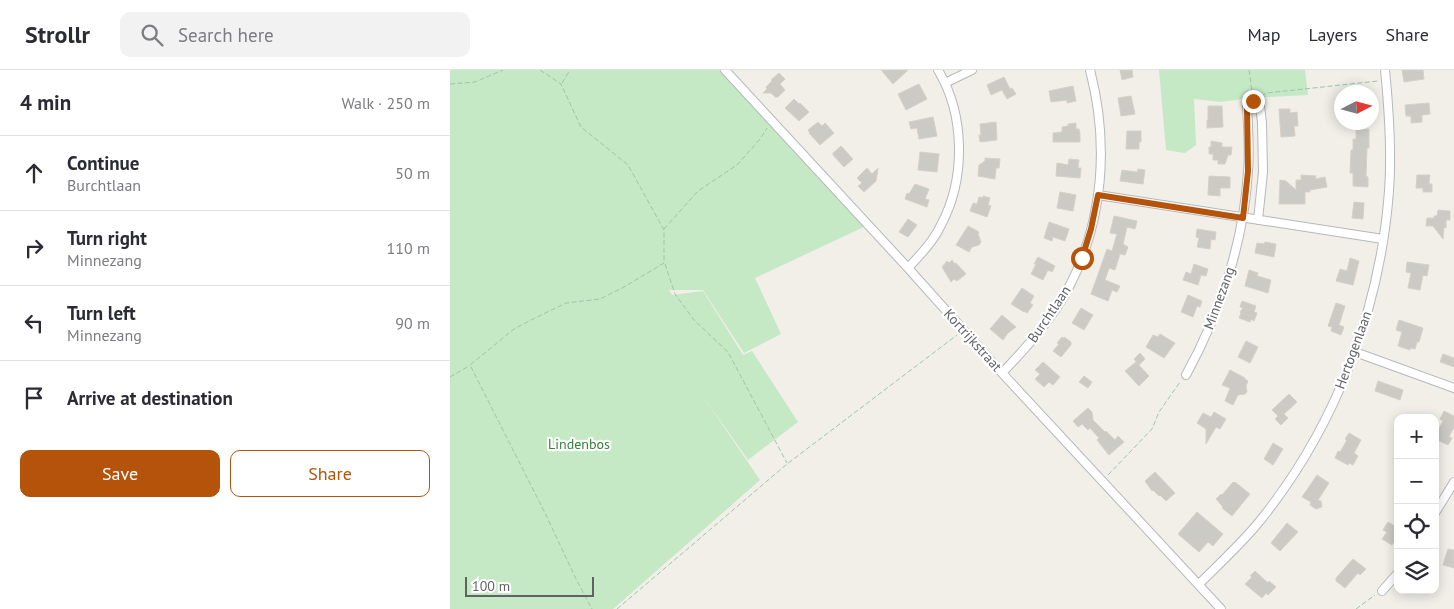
<!DOCTYPE html>
<html lang="en">
<head>
<meta charset="utf-8">
<style>
	body { margin:0; font-family:"PT Sans",sans-serif; background:#f2f2f3; color:#2b2b33 }
	.controls { position:absolute; right:15px; bottom:15px; display:grid; overflow:hidden; border-radius:10px; box-shadow:0 2px 12px #0003 }
	.controls button { width:45px; height:45px; display:grid; place-items:center; padding:0; border:0; border-bottom:1px solid #e1e1e2; background:#fff; color:#2b2b33; font:25px sans-serif }
	.compass { position:absolute; left:884px; top:15px; width:45px; height:45px; border-radius:50%; background:#fff; box-shadow:0 2px 12px #0003; rotate:84deg }
	.scale { position:absolute; left:15px; bottom:12px; width:129px; box-sizing:border-box; padding-left:5px; border:2px solid #5f6368; border-top:0; font-size:14px; line-height:18px; white-space:nowrap; color:#5f6368; -webkit-text-stroke:4px #fff; paint-order:stroke }
	.stop { position:absolute; width:15px; height:15px; margin:-11px; border:4px solid #b45309; border-radius:50%; background:#fff }
	.stop.end { background:#b45309; border-color:#fff; box-shadow:0 1px 5px #0008 }
	.list { margin:0; padding:0; list-style:none }
	h2 { display:flex; justify-content:space-between; align-items:center; height:65px; margin:0; padding:0 20px; font-size:21px }
	h2 small { font-size:16px; font-weight:400; color:#7c7c81 }
	.list li { display:grid; grid-template-columns:32px 1fr auto; gap:15px; align-items:center; box-sizing:border-box; height:75px; padding:0 20px; border-top:1px solid #e1e1e2 }
	.list b { display:block; font-size:19px; white-space:nowrap }
	.list p { margin:0; font-size:16px; white-space:nowrap; color:#7c7c81 }
	.list em { font-size:16px; font-style:normal; color:#7c7c81 }
	.actions { display:flex; gap:10px; padding:15px 20px }
	.actions a { flex:1; padding:11px 0; border:1px solid #b45309; border-radius:10px; text-align:center; font-size:18px; color:#b45309 }
	.actions .main { background:#b45309; color:#fff }
	.icon { flex:none; width:28px; height:28px; fill:none; stroke:currentColor; stroke-width:2; stroke-linecap:round; stroke-linejoin:round }
	.map { position:relative; flex:none; width:1004px; height:539px; overflow:hidden }
	header { display:flex; align-items:center; gap:30px; box-sizing:border-box; height:70px; padding:0 25px; background:#fff; border-bottom:1px solid #e1e1e2 }
	header strong { font-size:24px }
	nav { display:flex; gap:28px; margin-inline-start:auto; font-size:18px }
	.search { width:350px; height:45px; background:#f2f2f3; display:flex; align-items:center; gap:12px; box-sizing:border-box; padding:0 18px; border-radius:10px; color:#7c7c81; font-size:19px }
	main { display:flex }
	aside { flex:1; background:#fff }
	.map>svg:first-child { display:block }
</style>
</head>
<body>
<header>
<strong>Strollr</strong>
<div class="search"><svg class="icon" aria-label="search" viewBox="0 0 24 24"><circle cx="10" cy="10" r="6"/><path d="M15 15l6 6"/></svg>Search here</div>
<nav><a>Map</a><a>Layers</a><a>Share</a></nav>
</header>
<main>
<aside>
<h2>4 min<small>Walk · 250 m</small></h2>
<ul class="list">
<li><svg class="icon" aria-label="ahead" viewBox="0 0 24 24"><path d="M12 20V5M6 11l6-6 6 6"/></svg><div><b>Continue</b><p>Burchtlaan</p></div><em>50 m</em></li>
<li><svg class="icon" aria-label="right" viewBox="0 0 24 24"><path d="M7 20v-9h11M14 6l5 5-5 5"/></svg><div><b>Turn right</b><p>Minnezang</p></div><em>110 m</em></li>
<li><svg class="icon" aria-label="left" viewBox="0 0 24 24"><path d="M17 20v-9H6M10 6l-5 5 5 5"/></svg><div><b>Turn left</b><p>Minnezang</p></div><em>90 m</em></li>
<li><svg class="icon" aria-label="arrive" viewBox="0 0 24 24"><path d="M6 21V4h12l-3 4 3 4H6"/></svg><div><b>Arrive at destination</b></div></li>
</ul>
<div class="actions"><a class="main">Save</a><a>Share</a></div>
</aside>
<div class="map">
<svg width="1004" height="539" viewBox="0 0 1004 539">
	<rect width="100%" height="100%" fill="#f1efe8"/>
	<path fill="#c5e8c5" d="M0,0H271L416,156L305,208L331,264L294,283L253,220H219L222,225L253,221L293,285L302,281L348,352L298,390L250,322L310,410L163,539H0Z
		M709,0H855L858,25L799,28L771,32L744,29L746,75L735,83L716,80Z"/>
	<path fill="#cccac5" stroke="#d6d1c6" d="M431,0H458L443,14Z
		M670,0H682L683,7L672,10Z
		M952,0H973L974,9L954,12Z
		M329,3L335,9L330,14L335,20L328,27H325L321,23H313L317,19L316,17L322,11L321,10Z
		M554,7L560,19L562,18L566,24L557,29L552,20L541,25L537,15Z
		M469,14L477,29L456,40L448,24Z
		M623,16L626,31L617,33V30L601,32L599,21Z
		M681,26L685,44L671,46L668,28Z
		M344,29L349,34L350,33L359,42L349,51L335,38Z
		M979,33L980,44L972,45V52L961,53V46H956L955,35Z
		M758,36H772L773,57L757,58V50H758Z
		M829,39H840V43L847,42L848,56H844L845,66L831,67Z
		M483,47L487,66L469,69L467,58L461,59L459,52Z
		M368,52L372,56L375,53L384,63L370,75L359,63H360L358,60Z
		M546,52L547,70L530,72L529,65H531L530,54Z
		M626,53V59H629L630,64V72H603V63L612,62V57L618,56V54Z
		M919,59V78H917L916,106L918,107V117L903,116V103H900L901,80H903V69H906V60Z
		M677,61H691V72H689V79H676Z
		M761,71L772,73V77H782L781,85H778L775,94H768V90H763V84H759V77H761Z
		M391,76L403,89L394,97L383,85V83Z
		M470,82L489,84L487,102L468,100Z
		M535,88L550,89L549,98H546L545,109L528,106L529,95L535,91Z
		M619,89L629,90L628,98H631L630,108L606,106L607,93L618,95Z
		M417,98L422,104L428,98L426,111L414,122L408,116L412,113L407,108Z
		M688,99L695,100L693,114L670,111L672,100L687,102Z
		M851,105L866,106L865,109L875,107L877,117L860,120V122H855V134H829L830,110L836,111L846,120V110H851Z
		M967,105H980L979,114H982V122H973V118H966Z
		M759,106L780,107V118H770V126L758,125Z
		M465,114L479,119L475,129L479,130L477,137L455,129L457,123L459,124Z
		M610,122L626,125L623,141L607,138Z
		M533,126L540,128L538,135L541,136L537,147L520,141L523,133L527,134L529,127L533,128Z
		M904,132L914,133L913,149L902,148Z
		M988,140L1000,141V150H996V158L994,157L993,169L983,156H976L977,148H984V146H987Z
		M664,146L687,151L685,159L677,157L673,174L678,177L675,185L670,184L665,200L659,198L655,210L670,216L667,222L662,220L658,231L641,224L657,179L662,181L667,164L660,163Z
		M458,149L467,155L458,167L449,162Z
		M599,152L619,159L615,171L603,167L602,171L594,168Z
		M518,156L529,162L528,164L531,172L529,175L522,177L519,182L506,175Z
		M747,159L766,162L765,170L761,169L760,179L747,177L749,168L746,167Z
		M815,172L826,174L824,187L805,183L807,173L814,174Z
		M588,187L605,196L602,202L598,200L593,210L581,204L586,194H584Z
		M900,188L909,191L903,215L886,211L890,199L897,201Z
		M502,190L505,194L506,193L516,204L507,211L504,209L501,212L492,197L497,191L499,193Z
		M957,192L979,195L977,206L973,205L970,220L958,218L961,203L956,202Z
		M744,194L758,199L756,206L751,205L748,215L733,210L736,202L741,204Z
		M799,200L808,203L807,206L821,210L818,223L795,216Z
		M572,218L584,226L580,233L583,235L577,243L574,241V242L561,234Z
		M738,225L752,231L750,237L747,236L743,247L731,242Z
		M792,231L806,236L804,242L807,243L804,251L801,249L800,252L789,248L791,243L790,242L793,238L790,237Z
		M886,233L895,236L889,255L894,257L891,265L881,261L882,257L878,256Z
		M631,238L643,245L634,260L622,253Z
		M552,245L566,257L558,263L553,270L540,259Z
		M949,250L973,258L969,272H967L965,279L961,278L960,280L948,276L952,262L946,260Z
		M710,264L725,273L714,288L696,277L703,265L708,267Z
		M612,267L613,269L614,267L621,272V275L611,287L603,281L609,274L607,273Z
		M796,271L808,277L800,293L788,287Z
		M690,283L695,289L689,295L684,289Z
		M993,284L1004,288V297L990,292Z
		M593,292L610,307L603,315L599,312L594,317L585,309L590,304L585,300Z
		M686,292L699,306L689,316L675,301Z
		M780,300L795,308V309L798,311L796,316L797,322L795,324L788,325L783,335L775,331L780,318L772,315Z
		M634,306L642,312L638,318L629,312Z
		M928,311L953,320L950,330L925,321Z
		M839,324L847,332L834,344L838,348L831,355L825,349L828,346L822,340Z
		M638,338L642,342L643,350L655,362L656,361L665,370L668,366L674,372L659,385L647,370L649,368L640,358L638,360L632,354L628,357L623,351Z
		M994,341L1004,346V357L999,367L1002,368L998,375L985,369V366L993,351L990,349Z
		M764,342L776,349L770,359L766,357L756,374V359L747,353L753,343L761,347Z
		M899,363L911,370L904,383L908,386L903,395L899,393L898,395L885,388L888,381L890,382L897,370L895,369Z
		M823,373L833,379L823,395L814,389Z
		M705,402L725,423L716,431L710,425L709,426L703,420L702,421L695,411Z
		M867,405L879,413L868,430L871,431L872,437L866,439L860,435L861,432L852,427Z
		M783,412L784,413L785,412L800,424L782,446L772,438L773,437L766,429L771,424L772,425Z
		M747,442L773,464L763,476L758,472L749,482L728,464Z
		M938,452L948,458V466L942,475L932,469L937,462L933,460Z
		M837,453L848,462L830,481L821,473Z
		M998,479L1004,480V498L993,495Z
		M903,489L916,499L910,505L908,503L895,518L886,511V508Z
		M805,501L818,513L819,511L826,517L818,525L816,523L812,528L795,514L802,507L800,506Z"/>
	<g fill="none" stroke-linecap="round" stroke-linejoin="round">
		<defs>
			<path id="minor" d="M275,0L458,198L552,303L771,539
				M495,13L522,0
				M648,125L933,169
				M458,198C470,185 483,172 491,155C516,108 515,45 488,0
				M905,282L1004,318
				M552,303C577,277 601,250 618,219C654,151 659,73 640,0
				M736,305C770,243 794,172 798,101C800,80 798,58 797,36L803,31L810,36L812,53L813,102L808,150
				M985,443L1004,412
				M749,514C769,494 791,474 809,452C885,358 930,241 939,121C942,81 939,40 935,0
				M932,521L948,503"/>
		</defs>
		<use href="#minor" stroke="#b5b8bc" stroke-width="10"/>
		<path stroke="#9cc7a9" stroke-width="1" stroke-dasharray="5 2.5" stroke-linecap="butt" d="M90,0L111,14L131,57L178,95L214,160V193L174,217L150,229L116,233L85,248L64,259L20,295L96,445L127,511L142,539
			M799,0L802,22
			M112,13L120,0
			M0,14L25,12L53,0
			M811,26L817,23L928,11
			M214,159L248,121L287,95L310,69L317,58
			M215,194L225,224L244,250L278,282L337,393
			M0,307L19,296
			M658,405L702,359L709,342L730,312
			M167,539L337,394L507,265
			M906,539L925,525"/>
		<use href="#minor" stroke="#fff" stroke-width="8"/>
	</g>
	<g fill="none" stroke-linecap="round" stroke-linejoin="round">
		<path stroke="#b45309" stroke-width="6" d="M632,188L641,159L648,125L793,148L798,101L797,36L803,31"/>
	</g>
	<g text-anchor="middle" dominant-baseline="central" stroke-width="4.5" stroke-linejoin="round" paint-order="stroke">
		<g font-size="14" fill="#5f6368" stroke="#fff">
			<text transform="translate(769 228) rotate(-70)">Minnezang</text>
			<text transform="translate(599 244) rotate(-56)">Burchtlaan</text>
			<text transform="translate(523 270) rotate(48)">Kortrijkstraat</text>
			<text transform="translate(903 280) rotate(-70)">Hertogenlaan</text>
		</g>
		<g font-size="14" fill="#348238" stroke="#fff">
			<text x="129" y="374">Lindenbos</text>
		</g>
	</g>
</svg>
<div class="controls">
<button>+</button>
<button>−</button>
<button><svg class="icon" aria-label="locate" viewBox="0 0 24 24"><circle cx="12" cy="12" r="6"/><path d="M12 2v4M12 18v4M2 12h4M18 12h4"/></svg></button>
<button><svg class="icon" aria-label="layers" viewBox="0 0 24 24"><path d="M12 4l9 5-9 5-9-5zM3 14l9 5 9-5"/></svg></button>
</div>
<svg class="compass" viewBox="-18 -18 36 36"><path d="M0-13l5 13h-10z" fill="#e53935"/><path d="M0 13l5-13h-10z" fill="#7c7c81"/></svg>
<div class="scale">100 m</div>
<div class="stop" style="left:632px;top:188px"></div>
<div class="stop end" style="left:803px;top:31px"></div>
</div>
</main>
</body>
</html>
